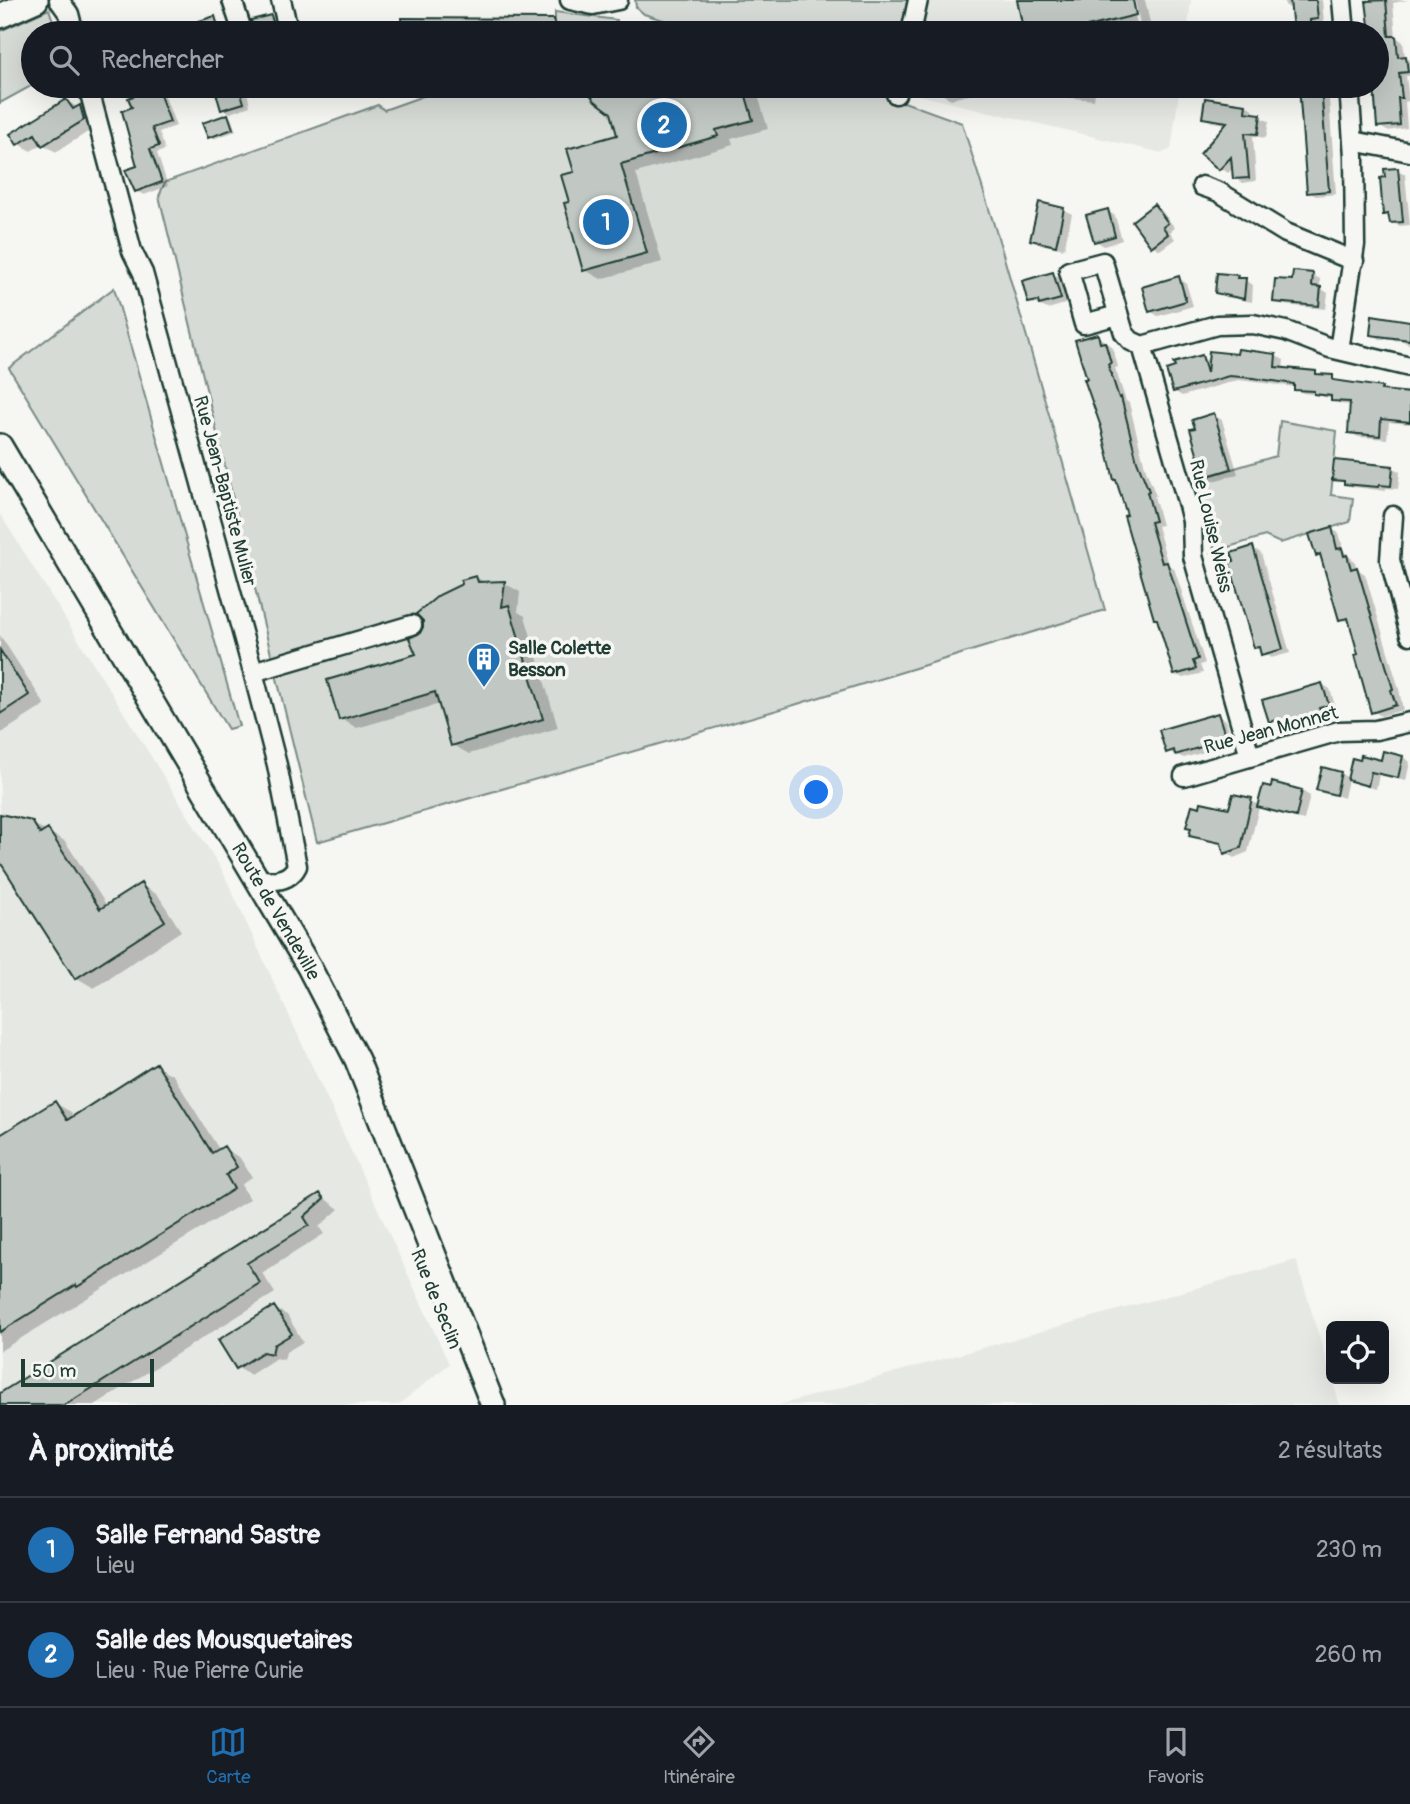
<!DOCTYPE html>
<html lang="fr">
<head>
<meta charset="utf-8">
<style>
	body { margin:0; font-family:Pangolin,sans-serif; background:#242831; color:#f1f3f6 }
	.controls { position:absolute; right:21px; bottom:21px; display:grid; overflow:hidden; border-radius:10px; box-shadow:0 7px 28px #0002 }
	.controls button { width:63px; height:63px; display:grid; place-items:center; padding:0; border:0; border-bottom:2px solid #363941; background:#171b24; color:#f1f3f6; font:35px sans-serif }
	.scale { position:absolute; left:21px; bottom:18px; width:133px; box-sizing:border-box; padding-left:7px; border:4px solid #1f3d34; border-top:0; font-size:19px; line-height:24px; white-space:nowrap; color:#1f3d34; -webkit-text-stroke:5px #f6f6f2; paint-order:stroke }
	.you { position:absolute; left:817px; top:793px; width:24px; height:24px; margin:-18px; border:5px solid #fff; border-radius:50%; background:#1a73e8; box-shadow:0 0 0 10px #1a73e833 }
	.badge { display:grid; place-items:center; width:46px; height:46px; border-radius:50%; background:#1f6fb2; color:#fff; font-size:23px; font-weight:700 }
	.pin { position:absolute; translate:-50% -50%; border:4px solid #fff; box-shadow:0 2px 7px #0006 }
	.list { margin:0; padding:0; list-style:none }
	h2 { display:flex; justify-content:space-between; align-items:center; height:91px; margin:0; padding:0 28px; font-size:30px }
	h2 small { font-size:23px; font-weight:400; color:#9ea1a6 }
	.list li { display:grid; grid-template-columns:46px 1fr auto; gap:21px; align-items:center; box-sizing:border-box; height:105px; padding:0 28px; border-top:2px solid #363941 }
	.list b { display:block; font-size:26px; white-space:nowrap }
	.list p { margin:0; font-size:23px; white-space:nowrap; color:#9ea1a6 }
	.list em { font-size:23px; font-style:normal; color:#9ea1a6 }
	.icon { flex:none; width:38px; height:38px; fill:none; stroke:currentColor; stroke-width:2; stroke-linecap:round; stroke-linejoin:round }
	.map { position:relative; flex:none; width:1410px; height:1405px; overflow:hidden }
	.search { position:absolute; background:#171b24; box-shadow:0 7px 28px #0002; left:21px; right:21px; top:21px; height:77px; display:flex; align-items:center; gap:18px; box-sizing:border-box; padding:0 24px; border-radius:38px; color:#9ea1a6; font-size:26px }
	.sheet { height:301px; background:#171b24 }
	nav { display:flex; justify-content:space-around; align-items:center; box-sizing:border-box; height:98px; border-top:2px solid #363941; background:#171b24; font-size:19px; color:#9ea1a6 }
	nav a { display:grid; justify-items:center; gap:4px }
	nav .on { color:#1f6fb2 }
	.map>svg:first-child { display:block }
</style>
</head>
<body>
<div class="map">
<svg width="1410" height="1405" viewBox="0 0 1410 1405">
	<rect width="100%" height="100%" fill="#f6f6f2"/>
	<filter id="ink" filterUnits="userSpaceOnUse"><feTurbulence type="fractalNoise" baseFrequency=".0143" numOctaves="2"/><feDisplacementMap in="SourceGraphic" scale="14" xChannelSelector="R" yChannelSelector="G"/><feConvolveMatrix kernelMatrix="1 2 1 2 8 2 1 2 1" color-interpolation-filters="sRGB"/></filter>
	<g filter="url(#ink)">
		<path fill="#e6e8e4" d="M922,0H1191L1187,33H915Z
			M903,86H1180L1171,149L1162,153L902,91Z
			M0,514L223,872L449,1364L398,1405H0Z
			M1296,1260L1340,1405H779Z"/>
		<path fill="#d6dbd6" stroke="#7a8c85" stroke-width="2" d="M635,0H918L911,33H705L644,14L636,7Z
			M49,9L57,33H33V85L0,103V31Z
			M555,12L617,20L616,33H555Z
			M451,86H860L962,123L1001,247L1105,610L781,709L317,842L159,196L165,182L378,105L384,110Z
			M114,288L239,726L228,729L9,368Z
			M1280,421L1337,431L1331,495L1353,498L1350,522L1280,543L1265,536L1212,552L1219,533L1212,511L1197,499L1191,481L1276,456Z"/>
		<path fill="#0003" d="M1019,0H1131L1137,24H1140L1135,0H1145L1150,23L1110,33H1026Z
			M1284,0H1322L1325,33H1295L1293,10L1285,5Z
			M1368,0H1408L1393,3L1396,37L1403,42L1405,57L1410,60V76H1406L1409,101L1405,102L1407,128L1387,131L1379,126L1375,86L1377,33H1371Z
			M271,17L277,21L281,33H256L253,21Z
			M553,21L561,25V33H395V25Z
			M129,25L137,30L138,33H108Z
			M656,28L672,33H640Z
			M126,86H157L159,91L164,94L176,126L159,132L165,150L157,153L168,186L144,195L136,191L140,167L134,108Z
			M208,86H246L250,106L230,113L223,108L218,92Z
			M289,86H312L298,93Z
			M415,86H438L422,92Z
			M509,86H543L546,92L531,98L524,93L521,88L516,90Z
			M586,86H716L717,90L731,86H747L757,92L768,129L731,139L733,145L636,173L662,262L601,279L585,270L571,203L576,173L619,136L612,112L596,100Z
			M937,86H1008L951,99L938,92Z
			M1050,86H1096L1094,100L1062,97L1050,89Z
			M1290,86H1328L1336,194L1316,196L1309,192L1302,96L1290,92Z
			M66,101L93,115L96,127L56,152L42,144L31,151L19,144Z
			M1246,105L1254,110L1253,115L1269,121L1266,138L1253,136L1256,181L1243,183L1235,178L1234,167L1228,173L1202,154L1228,124L1212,122L1204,118Z
			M228,116L231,118L236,131L213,139L210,137Z
			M1397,170L1405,174L1410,225L1399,226L1391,222V217L1385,214Z
			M1040,205L1064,210L1072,214L1064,249L1040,244L1032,239Z
			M1154,206L1161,210L1175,228L1170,232L1175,239L1160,250L1152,245Z
			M1108,211L1115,216L1122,240L1104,246L1096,241Z
			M1052,274L1060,278L1068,303L1048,309L1030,302Z
			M1313,275L1320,279V288L1328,293L1326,309L1283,305L1275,301L1294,282Z
			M1237,276L1253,285L1252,302L1225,297L1217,292Z
			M1178,278L1186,283L1193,306L1158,316L1150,311Z
			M1410,322V345L1403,341L1380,339L1372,334Z
			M1098,336L1113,348L1118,367L1115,368L1126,401L1129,403L1145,467L1156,496H1154L1162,525L1157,526L1160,536L1168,565L1174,568L1205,663L1200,665L1203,673L1183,678L1175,674L1160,621L1155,618L1089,380Z
			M1276,356L1284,360L1283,369L1316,373L1340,381L1381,389L1387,392L1410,395V424L1389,422L1387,439L1358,437L1350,432L1352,405L1340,404L1333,399L1318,395L1303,393L1296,389V387L1238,380L1182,396L1174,391L1201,357L1210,362Z
			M1214,415L1222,420L1238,474L1213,481L1206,476Z
			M1392,467L1400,472L1398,489L1386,488V491L1354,487L1334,479Z
			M1331,529L1339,533L1344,551L1355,562L1357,569L1365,574L1399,689L1403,710L1381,716L1373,711L1351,623L1341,619L1323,558L1317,554Z
			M1253,548L1261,553L1290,653L1271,658L1256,647Z
			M476,577L486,583H504L520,592L518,612L525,616L558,728L469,754L453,745L440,704L357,728L341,719L419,655L421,635Z
			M0,635L45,705L0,734Z
			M1322,684L1330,689L1336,709L1326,712L1328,716L1288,728L1270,721Z
			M1218,715L1226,720L1231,739L1223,742L1225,746L1184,758L1167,751Z
			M1403,757L1410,762L1406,781L1379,775L1376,789L1356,784L1348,779L1344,798L1318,789L1323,770L1341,774L1349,778L1382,762Z
			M1273,784L1302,791L1310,796L1304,820L1267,811L1259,807L1248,852L1234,858L1226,853L1223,845L1199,839L1191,835L1230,810L1234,796L1260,805Z
			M0,816L31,823L65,841L107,906L141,885L158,895L181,931L94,988L77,978L0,859Z
			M156,1066L173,1075L220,1151L224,1148L240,1158L252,1177L241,1185L250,1199L0,1351V1137L55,1103L71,1112L74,1117Z
			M320,1195L339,1209L319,1227L324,1234L262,1273L275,1293L95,1405H0V1395Z
			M274,1308L287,1315L303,1342L286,1352L284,1360L276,1358L250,1375L238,1368Z"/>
		<path fill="#c1c8c3" stroke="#1f3d34" stroke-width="2" d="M1017,0H1133L1136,15L1063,33H1024Z
			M1290,0H1316L1318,19L1310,20V28L1293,30Z
			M1386,0L1389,36H1396L1398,57L1406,56L1408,72L1399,73L1402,98H1398L1400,125L1377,127L1374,86H1377V33H1370L1366,1Z
			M271,15L276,33H254L251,20Z
			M215,16L220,33H171L170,30Z
			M402,18L554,19V33H402Z
			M214,86H239L244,103L221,110Z
			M584,86H703L705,92L725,86H743L753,120L716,130L718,136L621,164L647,253L583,271L564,203L569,202L561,175L574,172L567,149L617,135L611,113L595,101Z
			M1299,86H1321L1329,191L1307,193Z
			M157,87L170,122L152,128L159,146L150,149L162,182L135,192L125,170L137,166L122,111L132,107L128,98Z
			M1205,98L1246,104L1245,112L1261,114L1258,134L1245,133L1249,178L1233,179L1231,157L1219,170L1200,154L1227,122L1202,118Z
			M66,99L73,109L80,105L84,120L42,146L35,134L17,145L10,134Z
			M228,114L233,129L208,138L202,123Z
			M1398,168L1403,222L1390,223L1388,214L1383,215L1380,178L1385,177L1384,169Z
			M1039,202L1064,208L1056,246L1030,240Z
			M1154,204L1168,223L1163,227L1168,234L1151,247L1132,221Z
			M1108,209L1115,236L1094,242L1086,215Z
			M1293,271L1313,273L1312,286L1321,287L1319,306L1273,302L1275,279L1292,280Z
			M1053,272L1061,299L1039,305L1038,301L1028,303L1022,281Z
			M1217,273L1238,275L1237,278H1246L1244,299L1215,293Z
			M1179,276L1186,301L1149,312L1142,287Z
			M1372,315L1410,321V340L1370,335Z
			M1098,334L1100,343L1105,342L1111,363L1108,364L1119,398L1121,397L1137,461L1149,491L1147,492L1155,521L1150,522L1162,563L1167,562L1198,659L1193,661L1196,669L1174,675L1157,619H1154L1124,516L1127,515L1116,480H1114L1101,427L1084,379H1087L1075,340Z
			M1238,349L1276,354L1275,367L1316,371V374L1333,375V380L1382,387L1381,390L1410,393V422L1381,419L1380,436L1348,433L1350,402L1331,401V396L1314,394V391L1294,390V384L1253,378L1229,376L1173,392L1166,370L1175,367L1173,363L1202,355L1207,373L1209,351L1237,354Z
			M1214,413L1231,469L1204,477L1190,429L1195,428L1192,420Z
			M1334,460L1393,466L1391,486L1379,485L1378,487L1344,484V481L1332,480Z
			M1332,527L1337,549L1342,548L1344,556L1347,555L1351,569L1357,567L1393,689L1391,690L1396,705L1371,713L1355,655L1358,654L1348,618L1339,620L1320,554L1316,556L1309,534Z
			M1253,546L1283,649L1261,655L1259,647L1254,648L1229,562L1234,561L1231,553Z
			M476,576L478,582L505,581L502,607L509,605L543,719L451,746L435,692L339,720L327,680L416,654L409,638L420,633L423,627V621L416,614L439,595L462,584L461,580Z
			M0,650L29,695L0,714Z
			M1322,683L1329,705L1319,708L1321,712L1278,725L1277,720L1269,722L1262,700Z
			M1218,713L1225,735L1216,738L1218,742L1175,755L1174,750L1166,753L1159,730Z
			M1383,751L1403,756L1398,778L1371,772L1368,786L1347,780L1352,758L1360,760L1361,755L1381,760Z
			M1322,767L1341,772L1336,795L1316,790Z
			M1272,782L1302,790L1296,817L1257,807L1263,785L1271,787Z
			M1233,794L1252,798L1241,848L1224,854L1221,843L1189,836L1191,828L1186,827L1192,805L1200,807L1201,802L1229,808Z
			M0,814L32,821L40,834L48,829L100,909L141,883L165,921L75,979L0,862Z
			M156,1063L212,1153L224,1146L237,1167L226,1175L234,1189L77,1287L76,1285L0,1332V1135L55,1101L67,1120Z
			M320,1193L324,1199L304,1217L309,1225L247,1263L260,1283L65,1405H0V1393Z
			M274,1306L292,1334L274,1345L272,1354L263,1352L236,1369L218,1340Z"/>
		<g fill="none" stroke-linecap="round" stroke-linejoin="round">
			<defs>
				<path id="minor" d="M59,0L69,14L74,33
					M232,0L243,33
					M281,0L289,33
					M570,0L593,5L618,0
					M1342,0L1345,33
					M911,33L918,0
					M88,86L132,251L143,273L253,672L277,765L297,866C289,882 272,882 256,879
					M896,94L898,86
					M1353,141L1410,152
					M1202,186L1219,192L1286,233L1354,261
					M1118,315L1084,324L1069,271L1103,262L1124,333L1131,341L1142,346L1188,505L1192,521L1193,556L1250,756
					M1142,346L1217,325L1253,324L1286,331L1330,348L1410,367
					M1339,350L1355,245L1354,156L1349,86
					M1393,516L1390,560L1410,635
					M253,672L412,625
					M1184,776L1339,731L1376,730L1410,722"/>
				<g id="major">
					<path d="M0,16L36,0"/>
					<path id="s1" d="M0,446L309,967L357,1060L493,1405"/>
				</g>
			</defs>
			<use href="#minor" stroke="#1f3d34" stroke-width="23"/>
			<use href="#major" stroke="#1f3d34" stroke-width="28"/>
			<use href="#minor" stroke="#f6f6f2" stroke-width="18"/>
			<use href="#major" stroke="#f6f6f2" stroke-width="23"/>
		</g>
	</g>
	<defs>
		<symbol id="building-pin" viewBox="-11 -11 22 30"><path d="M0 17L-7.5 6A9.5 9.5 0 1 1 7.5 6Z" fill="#1f6fb2" stroke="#f6f6f2"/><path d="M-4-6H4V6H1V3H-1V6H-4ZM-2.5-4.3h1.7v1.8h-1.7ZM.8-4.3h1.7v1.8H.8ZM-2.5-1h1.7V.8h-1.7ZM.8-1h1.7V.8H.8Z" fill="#fff"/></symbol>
	</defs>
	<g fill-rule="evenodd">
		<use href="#building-pin" x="465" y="640" width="38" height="52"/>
	</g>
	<g text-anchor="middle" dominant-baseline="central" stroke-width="7" stroke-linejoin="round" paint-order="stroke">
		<g font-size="19" fill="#1f3d34" stroke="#f6f6f2">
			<text transform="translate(225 491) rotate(75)">Rue Jean-Baptiste Mulier</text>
			<text transform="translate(1211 526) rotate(77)">Rue Louise Weiss</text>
			<text transform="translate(1271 730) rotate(-15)">Rue Jean Monnet</text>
			<text stroke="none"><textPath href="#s1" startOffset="541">Route de Vendeville</textPath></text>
			<text transform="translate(436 1299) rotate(68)">Rue de Seclin</text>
		</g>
		<g font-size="19" font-weight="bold" fill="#1f3d34" stroke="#f6f6f2" text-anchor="start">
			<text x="508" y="648">Salle Colette<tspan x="508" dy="22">Besson</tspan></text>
		</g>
	</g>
</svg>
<div class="controls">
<button><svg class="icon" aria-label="locate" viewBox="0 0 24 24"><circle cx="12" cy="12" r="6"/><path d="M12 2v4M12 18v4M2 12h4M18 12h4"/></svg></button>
</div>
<div class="scale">50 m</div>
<div class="you"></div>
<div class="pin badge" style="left:606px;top:222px">1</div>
<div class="pin badge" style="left:664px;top:125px">2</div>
<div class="search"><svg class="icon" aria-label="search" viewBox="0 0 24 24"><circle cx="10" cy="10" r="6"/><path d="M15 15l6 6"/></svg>Rechercher</div>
</div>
<section class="sheet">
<h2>À proximité<small>2 résultats</small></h2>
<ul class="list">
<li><span class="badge">1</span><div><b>Salle Fernand Sastre</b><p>Lieu</p></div><em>230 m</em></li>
<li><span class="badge">2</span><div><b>Salle des Mousquetaires</b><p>Lieu · Rue Pierre Curie</p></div><em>260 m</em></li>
</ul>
</section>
<nav>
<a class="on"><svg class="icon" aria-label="map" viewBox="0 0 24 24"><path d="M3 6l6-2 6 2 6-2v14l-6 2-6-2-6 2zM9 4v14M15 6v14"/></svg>Carte</a>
<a><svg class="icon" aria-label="directions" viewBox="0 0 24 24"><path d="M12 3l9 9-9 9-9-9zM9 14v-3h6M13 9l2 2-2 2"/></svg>Itinéraire</a>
<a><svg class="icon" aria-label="saved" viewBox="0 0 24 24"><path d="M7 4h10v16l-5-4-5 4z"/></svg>Favoris</a>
</nav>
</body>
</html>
